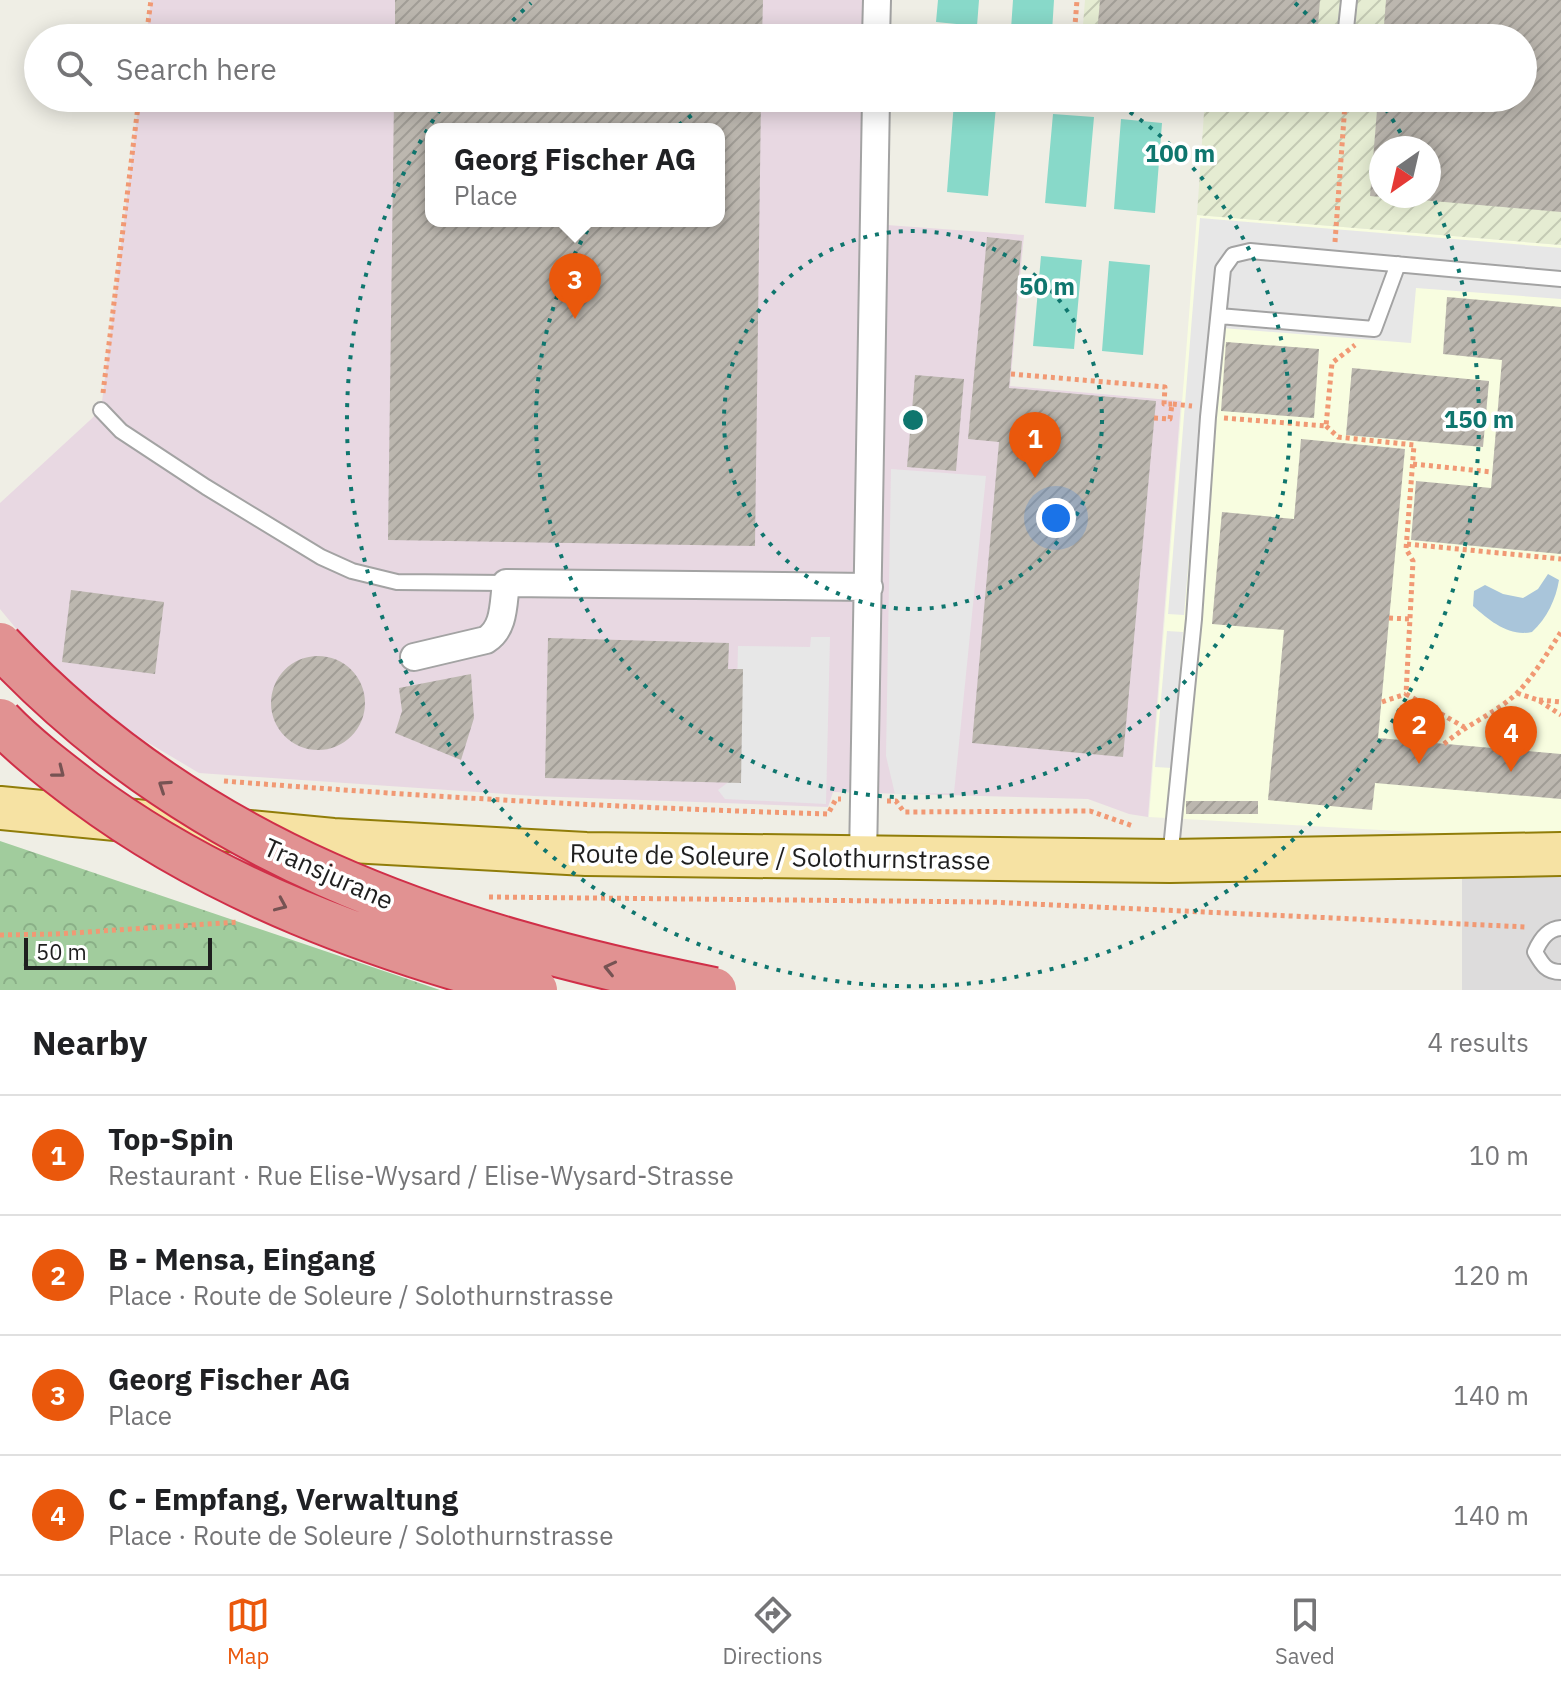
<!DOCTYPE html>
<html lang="en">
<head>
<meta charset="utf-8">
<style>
	body { margin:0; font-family:"IBM Plex Sans",sans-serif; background:#f6f6f6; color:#202124 }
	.compass { position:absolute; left:1369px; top:136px; width:72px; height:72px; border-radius:50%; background:#fff; box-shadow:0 4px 20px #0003; rotate:214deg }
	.scale { position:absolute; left:24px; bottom:20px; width:188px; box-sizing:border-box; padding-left:8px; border:4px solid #1f1f1f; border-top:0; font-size:22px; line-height:28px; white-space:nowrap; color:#1f1f1f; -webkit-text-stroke:6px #fff; paint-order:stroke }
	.you { position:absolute; left:1056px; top:518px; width:28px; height:28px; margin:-20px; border:6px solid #fff; border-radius:50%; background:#1a73e8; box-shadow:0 0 0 12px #1a73e833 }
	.badge { display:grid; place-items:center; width:52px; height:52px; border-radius:50%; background:#ea580c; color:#fff; font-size:26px; font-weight:700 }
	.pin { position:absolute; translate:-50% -66px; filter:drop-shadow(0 2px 4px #0008) }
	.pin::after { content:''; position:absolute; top:42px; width:28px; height:24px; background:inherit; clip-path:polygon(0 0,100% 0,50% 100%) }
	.popup { position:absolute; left:425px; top:123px; width:300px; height:104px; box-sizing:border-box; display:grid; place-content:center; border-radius:16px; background:#fff; filter:drop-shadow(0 2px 6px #0005); font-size:26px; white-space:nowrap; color:#757577 }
	.popup b { font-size:30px; color:#202124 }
	.popup::after { content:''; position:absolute; left:50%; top:100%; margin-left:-16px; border:16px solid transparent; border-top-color:#fff }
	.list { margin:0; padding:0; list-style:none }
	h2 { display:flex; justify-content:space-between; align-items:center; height:104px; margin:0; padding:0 32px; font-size:34px }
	h2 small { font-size:26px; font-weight:400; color:#757577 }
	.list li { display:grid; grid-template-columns:52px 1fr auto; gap:24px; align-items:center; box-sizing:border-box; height:120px; padding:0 32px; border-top:2px solid #e0e0e0 }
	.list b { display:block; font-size:30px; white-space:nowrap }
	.list p { margin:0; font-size:26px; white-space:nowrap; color:#757577 }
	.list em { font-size:26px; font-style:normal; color:#757577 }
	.icon { flex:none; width:44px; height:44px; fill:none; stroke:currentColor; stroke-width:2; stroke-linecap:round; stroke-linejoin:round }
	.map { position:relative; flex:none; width:1561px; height:990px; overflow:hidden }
	.search { position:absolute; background:#fff; box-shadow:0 4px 20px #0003; left:24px; right:24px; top:24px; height:88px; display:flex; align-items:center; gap:20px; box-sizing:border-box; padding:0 28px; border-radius:44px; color:#757577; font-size:30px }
	.sheet { height:584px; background:#fff }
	nav { display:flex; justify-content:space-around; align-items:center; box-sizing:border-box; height:112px; border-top:2px solid #e0e0e0; background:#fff; font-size:22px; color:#757577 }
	nav a { display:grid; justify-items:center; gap:4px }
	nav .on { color:#ea580c }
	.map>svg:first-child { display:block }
</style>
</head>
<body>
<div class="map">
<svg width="1561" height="990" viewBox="0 0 1561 990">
	<defs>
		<pattern id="farmland-furrows" width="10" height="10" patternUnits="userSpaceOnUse" patternTransform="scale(2)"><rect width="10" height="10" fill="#e5ecd2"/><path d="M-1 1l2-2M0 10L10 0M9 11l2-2" fill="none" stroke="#c4cab4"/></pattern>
		<pattern id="forest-crowns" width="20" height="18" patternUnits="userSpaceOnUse" patternTransform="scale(2)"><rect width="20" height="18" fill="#a1cc9d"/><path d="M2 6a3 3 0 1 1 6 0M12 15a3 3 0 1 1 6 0" fill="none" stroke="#8aaf87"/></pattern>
		<pattern id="building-hatch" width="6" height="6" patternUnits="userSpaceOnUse" patternTransform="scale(2)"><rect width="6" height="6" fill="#bcb7af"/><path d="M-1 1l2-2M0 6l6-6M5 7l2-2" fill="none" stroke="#a19d96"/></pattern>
	</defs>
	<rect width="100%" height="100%" fill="#efeee5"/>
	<path fill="#dddcdc" d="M1561,865V990H1462V876Z"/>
	<path fill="#e8d8e2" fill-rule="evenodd" d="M151,0H876V38H146Z
		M139,98H875L873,224L1024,235L1010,386L1181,401L1148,817L1129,814L1088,799L833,792L828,807L534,796L199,773L73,698L0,609V503L101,410ZM431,129H719V221H431Z"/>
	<path fill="#f8fde0" d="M1197,215L1561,245V835H1470L1149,817Z"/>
	<path fill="url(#farmland-furrows)" fill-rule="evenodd" d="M1085,0H1561V245L1197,215L1205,98H1523V38H1082ZM1381,148H1429V196H1381Z"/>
	<path fill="url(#forest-crowns)" d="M0,841L440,990H0Z"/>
	<path fill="#88d9c9" d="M938,0H979L977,26L936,22Z
		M1013,0H1054L1052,32L1011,29Z
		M954,102L996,106L988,196L947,192Z
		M1053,114L1094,117L1086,207L1045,203Z
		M1121,119L1162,123L1155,213L1114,209Z
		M1041,256L1082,260L1074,349L1033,346Z
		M1109,261L1150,265L1143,355L1102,351Z"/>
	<path fill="#e7e7e7" d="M1200,218L1561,248V299L1416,288L1411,343L1209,327L1184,615L1168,614Z
		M891,469L986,476L954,793L895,794L886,756Z
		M1167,631L1183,632L1172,768L1155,767Z
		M811,637H830L826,804L725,799L718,790L735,777L738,646L810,647Z"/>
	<path fill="#a9c5da" d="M1548,574L1559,580C1556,599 1547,618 1532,632C1509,637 1490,621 1473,606L1474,591L1485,585L1503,594L1523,598L1538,589Z"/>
	<path fill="url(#building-hatch)" fill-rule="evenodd" d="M395,0H763L762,38H395Z
		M1100,0H1320L1317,38H1150L1097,34Z
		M1386,0H1561V212L1398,198V196H1429V148H1381V197L1370,196L1378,98H1523V38H1383Z
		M394,98H761L755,546L388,540ZM431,129H719V221H431Z
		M987,237L1022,241L1009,388L1156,401L1123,757L972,743L999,442L968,439Z
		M1447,297L1561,307V554L1411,540L1416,481L1491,488L1502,360L1443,354Z
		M1226,342L1319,349L1314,418L1221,411Z
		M1352,368L1489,381L1483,447L1346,435Z
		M915,375L964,379L956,471L907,467Z
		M1301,439L1405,449L1378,738L1561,754V799L1375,783L1372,810L1268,800L1284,630L1212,624L1220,533L1222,512L1294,519Z
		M71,590L164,602L155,674L62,662Z
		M548,638L729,643L728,669H743L741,783L545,778Z
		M271 703a47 47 0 1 1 94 0a47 47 0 1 1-94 0Z
		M471,674L474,718L461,760L395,733L402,711L399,688Z
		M1186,801H1258V814H1186Z"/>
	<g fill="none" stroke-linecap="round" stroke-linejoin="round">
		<defs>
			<path id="service" d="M1345,38L1349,0
				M1219,316L1374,329L1398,264
				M101,410L121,431L206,487L321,557L352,571L397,582L506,583
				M1170,859L1194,619L1208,417L1223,269L1233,255L1250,251L1561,279
				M1561,928C1547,929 1540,940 1535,952C1542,964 1546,972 1561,972"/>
			<path id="minor" d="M876,38L877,0
				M414,657L486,640C505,628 503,604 506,583L869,587
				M863,859L876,98"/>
			<path id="primary" d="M0,808L333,840L586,854L1170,861L1561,854"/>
		</defs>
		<use href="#service" stroke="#a3a3a3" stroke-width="18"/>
		<use href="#minor" stroke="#a3a3a3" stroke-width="30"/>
		<use href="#primary" stroke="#907d09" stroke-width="46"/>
		<path stroke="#f19974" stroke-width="5" stroke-dasharray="4 4" stroke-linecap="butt" d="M146,38L151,0
			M1074,38L1077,0
			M1335,242L1345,104L1342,98
			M1011,374L1165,387L1164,404H1172
			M103,393L139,98
			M1154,418L1170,419L1172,404L1192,406
			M1224,418L1326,426L1332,363L1355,345
			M1326,426L1338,437L1414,445L1406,549L1413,561L1406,694L1464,727
			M1413,464L1492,472
			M1407,544L1561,559
			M1389,618L1410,619
			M1517,693L1538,700L1561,715
			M1539,700L1561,702
			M1382,702L1406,694
			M1444,744C1467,724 1495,714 1517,693C1534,676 1548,652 1561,632
			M224,781C426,797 626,808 828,814L836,799H841
			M887,801H896L904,812L1090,811L1133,826
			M489,897L989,902L1527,927
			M0,935L56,934L239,922"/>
		<use href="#service" stroke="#fff" stroke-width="14"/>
		<use href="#minor" stroke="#fff" stroke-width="26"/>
		<use href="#primary" stroke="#f6e2a3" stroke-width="42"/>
		<defs>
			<path id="motorway-bridge" d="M0,645C194,852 442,936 714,990
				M0,721C25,747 55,770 84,792C217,891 375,948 535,990"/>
		</defs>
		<use href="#motorway-bridge" stroke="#d02f48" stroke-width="48" stroke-linecap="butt"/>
		<use href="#motorway-bridge" stroke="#e19292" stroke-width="44"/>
	</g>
	<defs><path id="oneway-chevron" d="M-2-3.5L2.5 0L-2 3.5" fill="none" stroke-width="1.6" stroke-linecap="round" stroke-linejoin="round" transform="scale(2)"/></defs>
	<g stroke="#765353">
		<use href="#oneway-chevron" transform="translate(59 772) rotate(38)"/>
		<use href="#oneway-chevron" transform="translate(164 786) rotate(-146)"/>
		<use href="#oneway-chevron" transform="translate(281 905) rotate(24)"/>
		<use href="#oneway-chevron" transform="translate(610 968) rotate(-167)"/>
	</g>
	<g fill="none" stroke="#0f766e" stroke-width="4" stroke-dasharray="4 8">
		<circle cx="913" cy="420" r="189"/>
		<path d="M1110 99A377 377 0 1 1 716 99"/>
		<path d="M496 38A566 566 0 0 1 531 3M1295 3A566 566 0 0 1 1330 38M1379 99A566 566 0 0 1 1408 146M1430 190A566 566 0 1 1 447 99"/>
	</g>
	<g text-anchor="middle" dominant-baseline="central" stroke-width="7" stroke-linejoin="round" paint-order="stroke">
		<g font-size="26" fill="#1f1f1f" stroke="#fff">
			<text transform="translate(780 856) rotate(1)">Route de Soleure / Solothurnstrasse</text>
			<text transform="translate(329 873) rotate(24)">Transjurane</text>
		</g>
	</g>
	<circle cx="913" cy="420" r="12" fill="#0f766e" stroke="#fff" stroke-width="4"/>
	<g font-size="24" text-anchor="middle" font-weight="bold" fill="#0f766e" stroke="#fff" stroke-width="7" stroke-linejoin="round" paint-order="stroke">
		<text x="1180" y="162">100 m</text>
		<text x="1047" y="295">50 m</text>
		<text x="1479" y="428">150 m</text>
	</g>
</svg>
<svg class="compass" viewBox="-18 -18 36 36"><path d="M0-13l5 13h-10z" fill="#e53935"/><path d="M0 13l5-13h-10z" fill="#757577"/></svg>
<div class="scale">50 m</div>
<div class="you"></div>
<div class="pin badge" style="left:1035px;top:478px">1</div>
<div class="pin badge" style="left:1419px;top:764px">2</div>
<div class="pin badge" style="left:575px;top:319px">3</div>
<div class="popup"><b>Georg Fischer AG</b>Place</div>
<div class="pin badge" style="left:1511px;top:772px">4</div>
<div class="search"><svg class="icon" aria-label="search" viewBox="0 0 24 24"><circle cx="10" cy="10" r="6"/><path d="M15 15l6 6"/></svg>Search here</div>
</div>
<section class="sheet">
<h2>Nearby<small>4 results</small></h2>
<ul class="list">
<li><span class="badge">1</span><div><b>Top-Spin</b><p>Restaurant · Rue Elise-Wysard / Elise-Wysard-Strasse</p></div><em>10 m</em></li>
<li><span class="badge">2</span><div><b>B - Mensa, Eingang</b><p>Place · Route de Soleure / Solothurnstrasse</p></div><em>120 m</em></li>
<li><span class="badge">3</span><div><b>Georg Fischer AG</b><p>Place</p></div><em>140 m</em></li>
<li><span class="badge">4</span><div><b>C - Empfang, Verwaltung</b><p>Place · Route de Soleure / Solothurnstrasse</p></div><em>140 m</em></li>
</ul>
</section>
<nav>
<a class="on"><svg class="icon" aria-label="map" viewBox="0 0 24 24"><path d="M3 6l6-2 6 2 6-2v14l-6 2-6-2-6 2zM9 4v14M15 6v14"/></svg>Map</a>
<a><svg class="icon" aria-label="directions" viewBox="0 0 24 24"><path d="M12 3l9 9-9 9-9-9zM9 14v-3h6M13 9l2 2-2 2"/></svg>Directions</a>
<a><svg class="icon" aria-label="saved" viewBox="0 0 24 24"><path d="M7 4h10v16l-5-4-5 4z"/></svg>Saved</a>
</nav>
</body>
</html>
